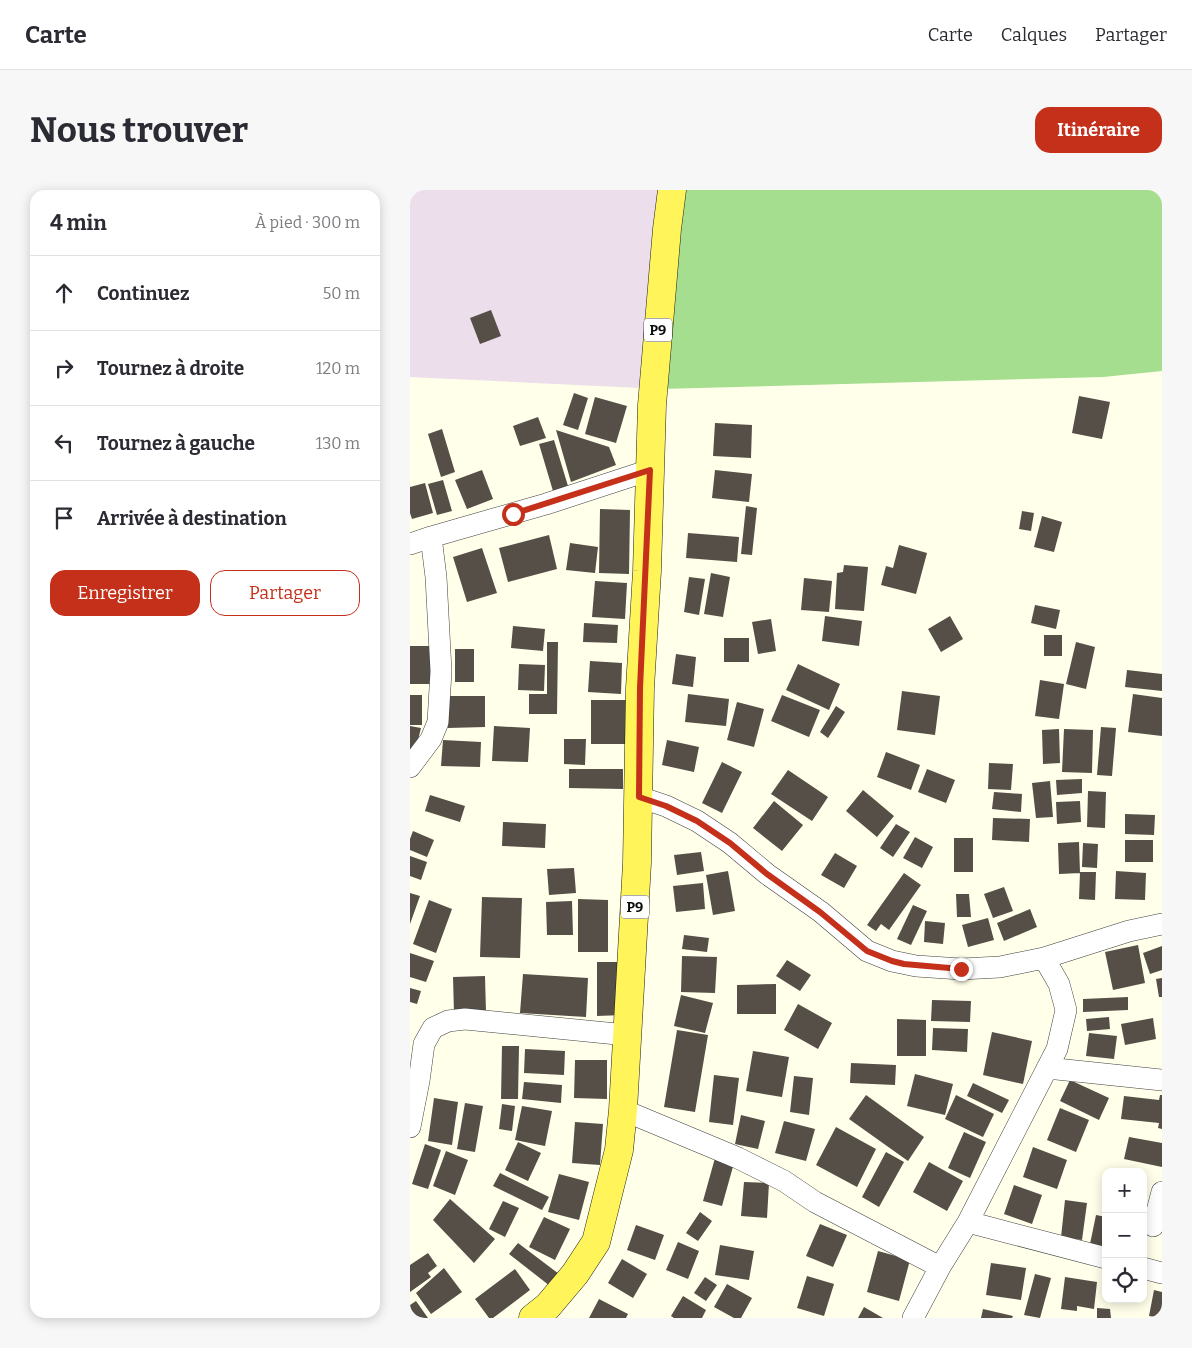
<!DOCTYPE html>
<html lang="fr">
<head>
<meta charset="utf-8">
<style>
	body { margin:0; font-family:Bitter,serif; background:#f7f7f7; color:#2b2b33 }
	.controls { position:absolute; right:15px; bottom:15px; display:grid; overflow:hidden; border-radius:10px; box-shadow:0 2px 12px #0003 }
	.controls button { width:45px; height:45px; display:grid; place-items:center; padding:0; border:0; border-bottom:1px solid #e1e1e2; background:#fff; color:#2b2b33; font:25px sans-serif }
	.stop { position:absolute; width:15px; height:15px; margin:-11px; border:4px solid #c5301a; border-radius:50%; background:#fff }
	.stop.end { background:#c5301a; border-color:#fff; box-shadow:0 1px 5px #0008 }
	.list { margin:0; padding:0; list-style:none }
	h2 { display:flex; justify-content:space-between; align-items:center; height:65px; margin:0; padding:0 20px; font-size:21px }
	h2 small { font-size:16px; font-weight:400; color:#7c7c81 }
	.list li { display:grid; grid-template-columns:32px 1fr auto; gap:15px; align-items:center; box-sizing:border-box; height:75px; padding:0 20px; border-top:1px solid #e1e1e2 }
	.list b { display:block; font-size:19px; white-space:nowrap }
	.list em { font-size:16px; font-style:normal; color:#7c7c81 }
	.actions { display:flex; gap:10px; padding:15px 20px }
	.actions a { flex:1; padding:11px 0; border:1px solid #c5301a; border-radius:15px; text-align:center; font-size:18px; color:#c5301a }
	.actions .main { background:#c5301a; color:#fff }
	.icon { flex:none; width:28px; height:28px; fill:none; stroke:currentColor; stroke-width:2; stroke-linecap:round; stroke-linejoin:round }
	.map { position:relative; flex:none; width:752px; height:1128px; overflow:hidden; border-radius:15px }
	header { display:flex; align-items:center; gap:30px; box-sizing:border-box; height:70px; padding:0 25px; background:#fff; border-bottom:1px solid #e1e1e2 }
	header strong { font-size:24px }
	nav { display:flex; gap:28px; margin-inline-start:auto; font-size:18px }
	.intro { display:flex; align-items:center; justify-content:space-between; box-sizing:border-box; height:120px; padding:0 30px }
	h1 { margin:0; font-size:35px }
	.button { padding:12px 22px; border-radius:15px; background:#c5301a; color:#fff; font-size:18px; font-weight:700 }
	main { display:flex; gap:30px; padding:0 30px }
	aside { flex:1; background:#fff; border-radius:15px; box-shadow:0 2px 12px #0003 }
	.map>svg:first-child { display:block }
</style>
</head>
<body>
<header>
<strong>Carte</strong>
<nav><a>Carte</a><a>Calques</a><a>Partager</a></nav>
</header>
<div class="intro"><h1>Nous trouver</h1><a class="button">Itinéraire</a></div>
<main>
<aside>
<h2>4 min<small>À pied · 300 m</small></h2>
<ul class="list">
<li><svg class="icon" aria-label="ahead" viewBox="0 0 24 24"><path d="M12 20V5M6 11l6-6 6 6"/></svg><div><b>Continuez</b></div><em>50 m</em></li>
<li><svg class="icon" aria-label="right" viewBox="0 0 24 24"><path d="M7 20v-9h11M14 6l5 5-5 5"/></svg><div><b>Tournez à droite</b></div><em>120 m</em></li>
<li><svg class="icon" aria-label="left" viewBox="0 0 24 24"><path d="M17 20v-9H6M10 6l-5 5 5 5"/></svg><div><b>Tournez à gauche</b></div><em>130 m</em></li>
<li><svg class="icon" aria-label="arrive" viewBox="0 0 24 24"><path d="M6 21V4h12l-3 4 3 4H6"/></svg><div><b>Arrivée à destination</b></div></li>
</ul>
<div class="actions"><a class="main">Enregistrer</a><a>Partager</a></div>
</aside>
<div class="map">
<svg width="752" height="1128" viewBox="0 0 752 1128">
	<rect width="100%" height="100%" fill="#ffffea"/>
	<path fill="#ecdeeb" d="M0,0H272L251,199L0,187Z"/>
	<path fill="#a5de8f" d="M272,0H752V181L693,187L251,199Z"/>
	<path fill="#554f47" d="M81,120L91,146L70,154L60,128Z
		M164,203L178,208L168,240L153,235Z
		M669,206L700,212L692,249L662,243Z
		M185,207L217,216L206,253L175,244Z
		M128,227L136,248L110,256L103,236Z
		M305,233L342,235L341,268L303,266Z
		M32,239L45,282L31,287L18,244Z
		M146,240L199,257L206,275L161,292Z
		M144,250L158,296L143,301L129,254Z
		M72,280L83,309L57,319L45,290Z
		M305,280L342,284L339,312L302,308Z
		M33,290L42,321L27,325L18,294Z
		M15,293L23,323L2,329L0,323V297Z
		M336,316L347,318L342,365L331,364Z
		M190,319L220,320L219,384L189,383Z
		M612,321L624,323L621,341L609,339Z
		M632,326L652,332L644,362L624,357Z
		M278,343L329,347L327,372L276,368Z
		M139,345L147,379L98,392L89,358Z
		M160,353L188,357L185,383L156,380Z
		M489,355L517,363L506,404L471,395L476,376L483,378Z
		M72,358L87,403L57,412L43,367Z
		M434,375L458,377L454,421L425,419L427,383L433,382Z
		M301,383L320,387L313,427L294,424Z
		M279,387L295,389L289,425L274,422Z
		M394,388L422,391L419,422L391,420Z
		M185,391L217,393L215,429L182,427Z
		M625,415L650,420L646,439L621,433Z
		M415,426L452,431L449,456L412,451Z
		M540,426L553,449L531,462L518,439Z
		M361,429L366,461L348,464L342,432Z
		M174,433L208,435L207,453L173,452Z
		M103,436L135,439L133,461L101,458Z
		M634,445H652V466H634Z
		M314,448H339V472H314Z
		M137,452H148L147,524H119V504H137Z
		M666,452L685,457L676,499L656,494Z
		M0,456H23L22,494H0Z
		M45,459H64V492H45Z
		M266,464L286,467L283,497L262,494Z
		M180,471L212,473L211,504L178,502Z
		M109,474L135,475L134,501L108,500Z
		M388,474L430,494L419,520L376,500Z
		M717,480L752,484V501L715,497Z
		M630,490L654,494L649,529L625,526Z
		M492,501L530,506L525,545L487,540Z
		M278,504L319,509L316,536L275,532Z
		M723,504L752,508V546L718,542Z
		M0,505H12V535H0Z
		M372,505L410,520L399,547L361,531Z
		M38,506H75V537L38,538Z
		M181,510H221V554H181Z
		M327,512L354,519L344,557L317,550Z
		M426,516L435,522L418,548L410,542Z
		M0,536L11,538L3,570L0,569Z
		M84,536L120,538L118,572L82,571Z
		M691,537L706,538L702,586L687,585Z
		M649,539L650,573L633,574L632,540Z
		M654,539L683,540L682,583L652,582Z
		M154,549H176L175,575L154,574Z
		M33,550L71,552L70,577L31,576Z
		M257,550L289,557L284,582L252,575Z
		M476,562L510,575L501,600L467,587Z
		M312,572L332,582L312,623L292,613Z
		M579,573L603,574L601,600L578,599Z
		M159,579H213V599L159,598Z
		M517,579L545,590L536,613L508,602Z
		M378,580L418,607L402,631L361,604Z
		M672,589V603L647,605L646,590Z
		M640,591L643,627L626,628L622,593Z
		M453,600L484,626L467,647L436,621Z
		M678,601L696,602L695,638L677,637Z
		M584,602L612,604L611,622L582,619Z
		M20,605L55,616L50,632L15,621Z
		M364,611L393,635L372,661L343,638Z
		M670,611L671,632L647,634L646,612Z
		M715,624L745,625L744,645L715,644Z
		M583,628L620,629L619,652L582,650Z
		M93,632L136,634L135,658L92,656Z
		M486,634L500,642L483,667L470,658Z
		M3,641L24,650L17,667L0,660V649Z
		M505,647L523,657L512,678L493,668Z
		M544,648H563V682H544Z
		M715,650H743V672H715Z
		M669,652L670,683L649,684L648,653Z
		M673,653L688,654L687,678L672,677Z
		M291,662L294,681L267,685L264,665Z
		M425,663L447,676L434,698L411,685Z
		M0,666L17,672L11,690L0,686Z
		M164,678L166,703L139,705L137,679Z
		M318,681L325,721L303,725L296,685Z
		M706,681L736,683L735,710L705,709Z
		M670,682H686L685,710L669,709Z
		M494,683L511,695L479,740L471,734L466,741L457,735Z
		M293,693L295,719L266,722L263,696Z
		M594,697L603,721L583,728L574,704Z
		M0,703L10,706L0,734Z
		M546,704H559L561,727H547Z
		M72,707L112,708L110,768L70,767Z
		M168,709L198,710V762H168Z
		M19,710L42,719L26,763L3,754Z
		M162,711L163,745H137L136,712Z
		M503,715L517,721L501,755L487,749Z
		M620,719L627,737L594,751L587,733Z
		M578,728L584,750L558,757L552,735Z
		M515,731L535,733L533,754L514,752Z
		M274,745L299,748L297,762L272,759Z
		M728,755L735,793L703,800L695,762Z
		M752,756V780L740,784L733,763Z
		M0,763L24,771L16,792L0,787Z
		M272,766L307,767L305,803L271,802Z
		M377,770L401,785L390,801L366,786Z
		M187,772H214L213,825L187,826Z
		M113,784L178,788L176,827L110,823Z
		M75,786L76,822L44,823L43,787Z
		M752,788V807H749L746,789Z
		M366,794V824H327V795Z
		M0,798L11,801L7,814L0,812Z
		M271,805L303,813L295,843L264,836Z
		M718,807V820L673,822V809Z
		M522,810L561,811L560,832L521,831Z
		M388,814L422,833L408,859L374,840Z
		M699,827L700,839L677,841L676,829Z
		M743,828L746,849L715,855L711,834Z
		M487,829L516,830V866H487Z
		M523,838L558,839L557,862L522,860Z
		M267,840L298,845L285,922L254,917Z
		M582,842L622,851L613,894L573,885Z
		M679,843L707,846L704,869L676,866Z
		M92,856H109L108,909H91Z
		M115,859L155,861L154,885L114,883Z
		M343,861L379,867L372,907L336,901Z
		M165,870H197V909L164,908Z
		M441,873L486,875L485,895L440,893Z
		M505,884L543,894L535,925L497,916Z
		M304,885L329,888L323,935L299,932Z
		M384,886L403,888L399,925L380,922Z
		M660,890L699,908L689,930L650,911Z
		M114,892L152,895L151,913L112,909Z
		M563,893L599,910L592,923L557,906Z
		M456,905L514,947L498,971L439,929Z
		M546,905L584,924L573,947L535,929Z
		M750,905H752V939L748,938L749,933L711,929L714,906L749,910Z
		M24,908L48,912L42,955L18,951Z
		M55,913L73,916L65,962L47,959Z
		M92,914L105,916L102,941L89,939Z
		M112,916L142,921L135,956L105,950Z
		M650,918L679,930L666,962L637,950Z
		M331,925L355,931L348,959L325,954Z
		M374,931L405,939L396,971L365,963Z
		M165,932L193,934L190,975L162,973Z
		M426,937L466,959L447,997L406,975Z
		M554,942L576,952L560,988L538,978Z
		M719,947L752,953V977L714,969Z
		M108,952L131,963L118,991L95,980Z
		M15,954L31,960L18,999L2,994Z
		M623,957L657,970L647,999L613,987Z
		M36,961L58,970L45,1005L23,996Z
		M476,962L494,972L469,1017L452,1007Z
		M305,968L324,973L312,1016L293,1011Z
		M519,972L553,991L537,1021L503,1002Z
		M90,983L139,1007L132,1020L83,996Z
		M149,984L179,992L169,1030L138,1022Z
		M334,992L359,993L357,1028L331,1026Z
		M604,995L632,1005L622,1034L594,1024Z
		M40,1009L85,1049L64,1073L23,1030Z
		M655,1010L677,1013L672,1050L651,1047Z
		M93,1011L109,1018L95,1047L79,1039Z
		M290,1022L302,1031L288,1051L276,1043Z
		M686,1025L696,1027V1058L680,1054Z
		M134,1027L160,1039L145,1070L119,1057Z
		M410,1034L437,1045L423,1077L396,1066Z
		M226,1035L254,1045L245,1070L217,1060Z
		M268,1052L289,1061L278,1089L256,1080Z
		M108,1053L149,1084L140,1096L99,1064Z
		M310,1055L344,1061L339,1090L305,1085Z
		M468,1061L500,1070L489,1111L457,1102Z
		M18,1063L27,1076L18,1083L21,1087L0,1102V1075Z
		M212,1069L237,1084L223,1108L198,1093Z
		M581,1073L616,1078L611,1110L576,1105Z
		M34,1078L52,1102L21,1124L6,1103Z
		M105,1079L120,1100L83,1128H79L65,1109Z
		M625,1084L641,1088L630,1128L614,1125Z
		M397,1086L424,1094L414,1126L387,1118Z
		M295,1087L307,1095L296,1111L284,1103Z
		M655,1087L687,1092L684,1119L667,1116V1121L651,1119Z
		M317,1094L342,1108L331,1128H324L304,1117Z
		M744,1100L752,1102V1128L739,1126Z
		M273,1106L296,1120L292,1128H264L261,1126Z
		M189,1109L218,1124L216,1128H179Z
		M6,1111L18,1128H3L0,1124V1115Z
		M454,1117L473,1128H448Z
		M687,1118L700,1119L701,1128H687Z
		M573,1119L603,1126L602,1128H571Z"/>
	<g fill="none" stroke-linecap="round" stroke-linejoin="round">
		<defs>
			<path id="minor" d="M0,354L21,347L136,314L240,280
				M0,577L21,549L28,532L31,481L26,387L21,347
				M229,607L256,616L287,631L320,653L357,684L411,722L457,761L482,771L506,776L551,779L590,777L634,768L719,741L752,734
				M637,878L752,890
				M213,920L328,968L374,991L405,1012L530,1077
				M0,937L9,891L14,854L23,838L38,831L55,829L217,845
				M558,1032L696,1068
				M743,1036L752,1002
				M733,1078L752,1083
				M503,1128L530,1077L558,1032L647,859L656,820L649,794L634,768"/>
			<path id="primary" d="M123,1128L138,1116L165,1084L186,1052L209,960L213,920L227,673L230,498L237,381L242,215L257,39L262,0"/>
		</defs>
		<use href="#minor" stroke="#3f3f3f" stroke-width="22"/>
		<use href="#primary" stroke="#1d1d1d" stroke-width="29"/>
		<use href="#minor" stroke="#fff" stroke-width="21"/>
		<use href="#primary" stroke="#fff45a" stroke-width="28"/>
	</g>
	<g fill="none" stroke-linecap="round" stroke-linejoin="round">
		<path stroke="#c5301a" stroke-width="6" d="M103,324L240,280L230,498L229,607L256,616L287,631L320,653L357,684L410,722L457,761L482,771L494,774L551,779"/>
	</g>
	<g text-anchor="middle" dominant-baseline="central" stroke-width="5" stroke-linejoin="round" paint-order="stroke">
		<g fill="#fff" stroke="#555" stroke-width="1">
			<rect x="234" y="128.5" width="28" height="23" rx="4"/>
			<rect x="211" y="705.5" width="28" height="23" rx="4"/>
		</g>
		<g font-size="14" font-weight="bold" fill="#0c0c0c">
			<text x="248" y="140">P9</text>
			<text x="225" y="717">P9</text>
		</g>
	</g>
</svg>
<div class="controls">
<button>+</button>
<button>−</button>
<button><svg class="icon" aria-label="locate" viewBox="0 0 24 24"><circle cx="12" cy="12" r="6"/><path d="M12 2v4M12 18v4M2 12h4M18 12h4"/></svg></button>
</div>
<div class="stop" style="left:103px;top:324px"></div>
<div class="stop end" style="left:551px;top:779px"></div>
</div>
</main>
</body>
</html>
